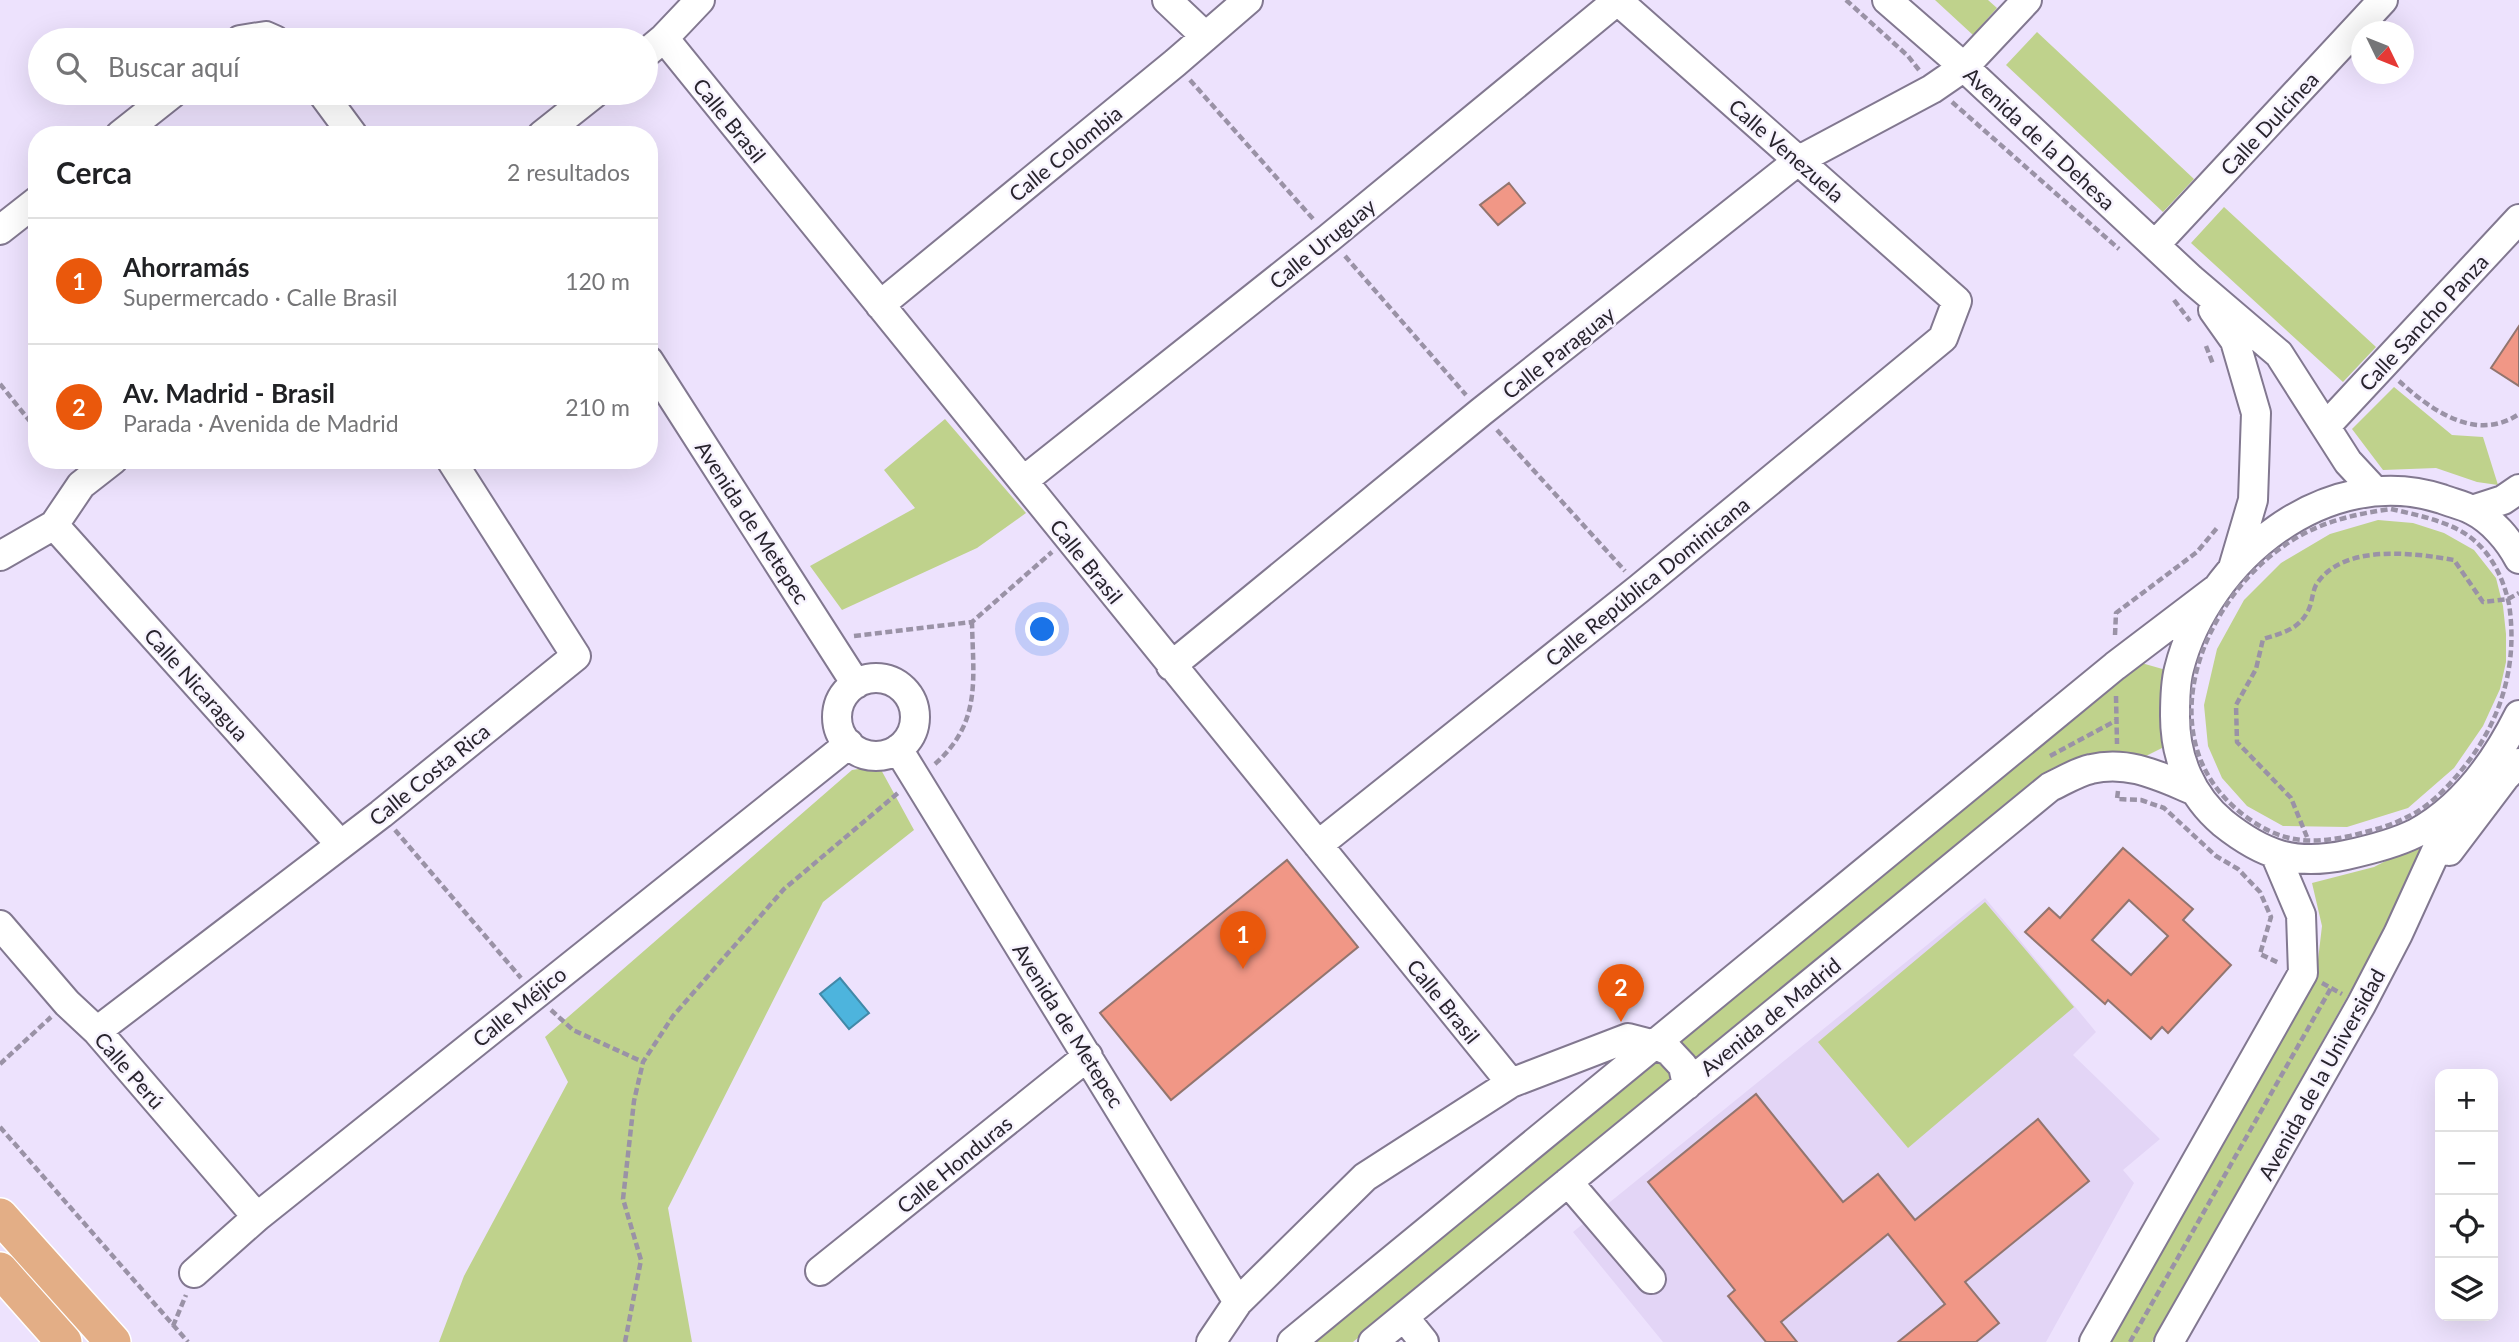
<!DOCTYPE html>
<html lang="es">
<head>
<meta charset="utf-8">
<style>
	body { margin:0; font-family:Lato,sans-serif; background:#f6f6f6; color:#202124 }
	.controls { position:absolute; right:21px; bottom:21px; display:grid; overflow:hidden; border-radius:14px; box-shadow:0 7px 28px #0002 }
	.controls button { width:63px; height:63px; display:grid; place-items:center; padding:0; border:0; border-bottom:2px solid #e0e0e0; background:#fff; color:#202124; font:35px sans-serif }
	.compass { position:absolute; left:2351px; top:21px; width:63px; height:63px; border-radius:50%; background:#fff; box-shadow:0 7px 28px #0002; rotate:133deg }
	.you { position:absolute; left:1043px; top:630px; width:24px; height:24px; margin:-18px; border:5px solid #fff; border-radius:50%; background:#1a73e8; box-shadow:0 0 0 10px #1a73e833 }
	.badge { display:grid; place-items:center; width:46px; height:46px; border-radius:50%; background:#ea580c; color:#fff; font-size:23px; font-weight:700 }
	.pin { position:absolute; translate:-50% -58px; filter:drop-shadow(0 2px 4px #0008) }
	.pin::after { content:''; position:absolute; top:37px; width:24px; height:21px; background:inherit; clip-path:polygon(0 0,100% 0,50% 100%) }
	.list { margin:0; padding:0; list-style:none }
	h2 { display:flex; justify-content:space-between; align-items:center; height:91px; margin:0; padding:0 28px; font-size:30px }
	h2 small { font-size:23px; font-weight:400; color:#757577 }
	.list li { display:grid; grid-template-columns:46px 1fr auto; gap:21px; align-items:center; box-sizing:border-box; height:126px; padding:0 28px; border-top:2px solid #e0e0e0 }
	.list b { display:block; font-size:26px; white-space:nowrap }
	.list p { margin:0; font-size:23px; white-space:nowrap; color:#757577 }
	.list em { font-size:23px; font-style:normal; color:#757577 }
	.icon { flex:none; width:38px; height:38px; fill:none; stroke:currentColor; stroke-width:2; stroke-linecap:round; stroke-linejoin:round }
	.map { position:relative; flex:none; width:2519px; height:1342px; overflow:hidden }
	.search { position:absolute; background:#fff; box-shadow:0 7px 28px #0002; left:28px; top:28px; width:630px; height:77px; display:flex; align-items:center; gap:18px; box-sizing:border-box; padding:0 24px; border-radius:38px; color:#757577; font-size:26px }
	.panel { position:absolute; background:#fff; box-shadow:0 7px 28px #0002; left:28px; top:126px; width:630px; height:343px; border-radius:28px }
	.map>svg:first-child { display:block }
</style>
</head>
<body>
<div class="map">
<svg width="2519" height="1342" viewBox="0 0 2519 1342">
	<rect width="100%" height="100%" fill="#ede2fd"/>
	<path fill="#e3d5f6" d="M1985,898L2096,1032L2073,1055L2160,1139L2123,1170L2134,1183L2046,1342H1663L1573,1232Z"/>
	<path fill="#bfd28c" d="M1935,0H1988L1997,8L1973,35Z
		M2037,32L2194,179L2163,212L2006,65Z
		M2224,207L2376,347L2343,382L2191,243Z
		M2394,387L2452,435L2483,437L2498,485L2477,482L2436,468L2383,470L2352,429Z
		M945,419L1026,513L977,548L842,610L810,566L915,508L884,470Z
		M2378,520L2413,523L2444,533L2474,550L2496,578L2503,606L2506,634V662L2500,689L2483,726L2454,768L2408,808L2347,827L2283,826L2247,806L2222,778L2208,746L2204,705L2217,649L2244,600L2281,563L2330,534Z
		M2138,662L2166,670L2162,748L2146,756L2106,752L2053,769L1353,1342H1311Z
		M879,766L914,830L823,902L668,1208L692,1342H439L464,1276L568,1082L545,1037L852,770Z
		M2440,833L2152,1342H2103L2318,960L2322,926L2312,883L2374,867Z
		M1985,902L2074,1007L1908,1148L1818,1042Z"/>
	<path fill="#4db4dd" stroke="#4289a8" stroke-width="2" d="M840,978L869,1013L849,1029L820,994Z"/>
	<path fill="#f19786" stroke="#92756f" stroke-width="2" fill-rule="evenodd" d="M1509,183L1525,203L1498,225L1480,205Z
		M2519,326V386L2491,368Z
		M2123,848L2193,909L2183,920L2231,965L2168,1033L2162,1027L2151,1039L2108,1000L2105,1004L2025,932L2049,908L2060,918ZM2129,900L2168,936L2131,975L2092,940Z
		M1287,860L1358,947L1171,1100L1100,1013Z
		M1756,1094L1843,1202L1878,1174L1915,1220L2038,1119L2089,1181L1965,1282L1999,1323L1976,1342H1898L1945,1304L1888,1234L1781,1322L1797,1342H1766L1728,1296L1735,1290L1648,1182Z"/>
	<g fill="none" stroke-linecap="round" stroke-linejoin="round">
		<defs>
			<path id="minor" d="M1167,0L1205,36
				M1887,0L1964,67L2191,279L2279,354L2348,462L2374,490
				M664,38L1511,1083
				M240,40L266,36L275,40
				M646,53L664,38L700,0
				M322,93L353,135
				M120,135L173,93
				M542,135L595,93
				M0,230L37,201
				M2155,245L2383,0
				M880,305L1175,63L1248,0
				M2213,310L2235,341L2256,413L2253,500L2233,568
				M649,361L856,684
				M2327,425L2519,219
				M1023,481L1329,238L1618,0
				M2472,510L2503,500L2519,489
				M54,525L340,844
				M0,556L54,525L81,485L113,460
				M2519,559C2509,540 2492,520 2472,510C2463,505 2452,503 2442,499C2327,461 2206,560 2179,669C2175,684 2175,701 2175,716C2175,758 2191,796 2223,823C2263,855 2295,866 2346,855C2369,850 2394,844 2416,833C2462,808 2496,761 2519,715
				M1171,666L1481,412L1799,160L1932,89L1964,67L2027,0
				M837 717a39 39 0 1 1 78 0a39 39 0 1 1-78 0Z
				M898,749L1238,1302
				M1318,845L1640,588L1943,338L1957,301L1617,0
				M2449,851L2505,777L2519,763
				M0,925L67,1003L97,1031L257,1217
				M97,1031L381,814L576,656L451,460
				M1568,1182L1651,1279
				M820,1271L1088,1056
				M194,1273L257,1217L849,744
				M1404,1317L1424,1342
				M1211,1342L1238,1302L1365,1177L1511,1083L1628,1038L1655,1045L1669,1051L1683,1066L1687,1085
				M1292,1342L2115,666L2215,590
				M1373,1342L2050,787C2063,781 2077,772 2091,769C2128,760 2159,776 2193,790
				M2094,1342L2303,973L2301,915L2276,856
				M2169,1342L2361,1005L2398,934L2457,805"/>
			<path id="major" d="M0,1216L113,1342
				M0,1270L64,1342"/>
		</defs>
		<use href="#minor" stroke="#827890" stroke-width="32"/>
		<use href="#major" stroke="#fff" stroke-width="38"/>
		<path stroke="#9a92a6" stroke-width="4.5" stroke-dasharray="7 3.5" stroke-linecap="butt" d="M1846,0L1908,56L1919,70
			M1190,80L1314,220
			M1952,102L2119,249
			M1345,256L1466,395
			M2174,300L2190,321
			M2206,346L2213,364
			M2399,381C2431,410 2476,443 2519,414
			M0,384L37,430
			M1497,430L1625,571
			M2391,509C2413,514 2437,519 2457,529C2487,544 2502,573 2509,604C2519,670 2498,730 2454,779C2441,794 2424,810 2405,818C2388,827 2369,831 2350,836C2308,845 2280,842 2245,816C2144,741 2201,598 2291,541C2323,521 2355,514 2391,509Z
			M2115,635L2116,613L2197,552L2217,528
			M854,636L972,622L1052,552
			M2116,696L2117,744
			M2050,756L2117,720
			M935,764C982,722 973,679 972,622
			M2118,791L2117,799L2141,800L2164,808L2216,856L2238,869L2260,892L2271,917L2260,954L2279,963
			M395,830L521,978
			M2307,837L2291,798L2237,742L2236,705L2256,669L2263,639C2282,633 2298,630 2308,611C2312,604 2312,593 2316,585C2342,543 2414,553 2454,560L2483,602L2508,599L2519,593
			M2322,983L2342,994
			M551,1010L573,1030L643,1062
			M0,1064L51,1017
			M0,1127L188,1342
			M173,1326L186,1295
			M625,1342L641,1260L623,1199L634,1101L643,1062L673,1016L784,889L898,793
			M2130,1342L2331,988"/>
		<use href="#minor" stroke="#fff" stroke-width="28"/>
		<use href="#major" stroke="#e3ae86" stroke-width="35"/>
	</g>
	<g text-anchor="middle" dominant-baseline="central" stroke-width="5" stroke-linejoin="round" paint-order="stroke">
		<g font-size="21" fill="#28242d" stroke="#f7f3fe">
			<text transform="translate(730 120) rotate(51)">Calle Brasil</text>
			<text transform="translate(2269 123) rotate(-47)">Calle Dulcinea</text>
			<text transform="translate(2040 138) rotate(43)">Avenida de la Dehesa</text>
			<text transform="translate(1787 150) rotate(41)">Calle Venezuela</text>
			<text transform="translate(1065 153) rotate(-39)">Calle Colombia</text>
			<text transform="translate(1322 243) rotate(-39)">Calle Uruguay</text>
			<text transform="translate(2423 322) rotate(-47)">Calle Sancho Panza</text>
			<text transform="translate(1558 352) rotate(-38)">Calle Paraguay</text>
			<text transform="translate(753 522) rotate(57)">Avenida de Metepec</text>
			<text transform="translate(1087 561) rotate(51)">Calle Brasil</text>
			<text transform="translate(1647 581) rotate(-39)">Calle República Dominicana</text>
			<text transform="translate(197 684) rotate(48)">Calle Nicaragua</text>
			<text transform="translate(429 774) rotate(-39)">Calle Costa Rica</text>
			<text transform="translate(1444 1001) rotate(51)">Calle Brasil</text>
			<text transform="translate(519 1006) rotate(-39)">Calle Méjico</text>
			<text transform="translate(1770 1016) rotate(-39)">Avenida de Madrid</text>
			<text transform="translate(1069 1025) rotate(58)">Avenida de Metepec</text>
			<text transform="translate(130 1070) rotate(49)">Calle Perú</text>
			<text transform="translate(2321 1074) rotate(-61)">Avenida de la Universidad</text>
			<text transform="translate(954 1164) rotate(-39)">Calle Honduras</text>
		</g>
	</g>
</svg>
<div class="controls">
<button>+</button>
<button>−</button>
<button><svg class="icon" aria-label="locate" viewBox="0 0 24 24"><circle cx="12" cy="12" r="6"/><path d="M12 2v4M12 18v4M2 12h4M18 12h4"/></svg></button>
<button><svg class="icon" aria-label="layers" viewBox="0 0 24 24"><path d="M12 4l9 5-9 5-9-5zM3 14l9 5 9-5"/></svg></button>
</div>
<svg class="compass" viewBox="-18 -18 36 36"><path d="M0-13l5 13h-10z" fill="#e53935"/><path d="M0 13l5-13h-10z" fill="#757577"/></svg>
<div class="you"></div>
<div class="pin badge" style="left:1243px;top:969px">1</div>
<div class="pin badge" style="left:1621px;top:1022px">2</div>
<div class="search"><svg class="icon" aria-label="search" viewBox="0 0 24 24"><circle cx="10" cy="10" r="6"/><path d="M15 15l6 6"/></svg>Buscar aquí</div>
<section class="panel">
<h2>Cerca<small>2 resultados</small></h2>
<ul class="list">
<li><span class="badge">1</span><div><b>Ahorramás</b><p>Supermercado · Calle Brasil</p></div><em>120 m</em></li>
<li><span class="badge">2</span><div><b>Av. Madrid - Brasil</b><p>Parada · Avenida de Madrid</p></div><em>210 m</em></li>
</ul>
</section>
</div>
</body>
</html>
